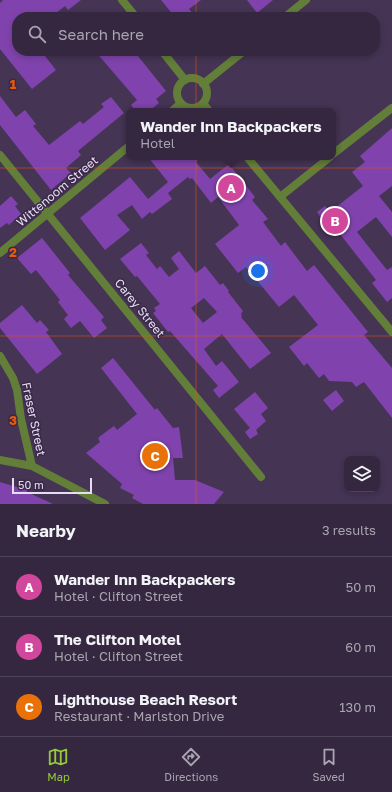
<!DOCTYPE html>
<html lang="en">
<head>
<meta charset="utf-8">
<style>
	body { margin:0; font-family:"Golos Text",sans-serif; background:#3c2f46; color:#f1f3f6 }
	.controls { position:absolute; right:12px; bottom:12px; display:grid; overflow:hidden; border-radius:8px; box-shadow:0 2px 6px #0003 }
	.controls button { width:36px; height:36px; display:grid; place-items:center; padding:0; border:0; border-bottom:1px solid #4e4459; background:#34273f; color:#f1f3f6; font:20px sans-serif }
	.scale { position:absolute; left:12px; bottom:10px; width:80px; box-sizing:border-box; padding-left:4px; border:2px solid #e7ddf2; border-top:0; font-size:11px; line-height:14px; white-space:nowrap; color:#e7ddf2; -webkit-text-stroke:3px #3a2949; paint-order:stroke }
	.you { position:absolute; left:258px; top:271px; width:14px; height:14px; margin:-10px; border:3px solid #fff; border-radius:50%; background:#1a73e8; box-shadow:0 0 0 6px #1a73e833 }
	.badge { display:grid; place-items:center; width:26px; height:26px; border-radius:50%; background:#96cc39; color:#fff; font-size:13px; font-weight:700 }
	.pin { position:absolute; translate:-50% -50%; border:2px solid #fff; box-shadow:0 1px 4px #0006 }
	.popup { position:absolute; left:126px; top:108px; width:210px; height:52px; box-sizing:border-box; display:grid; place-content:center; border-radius:8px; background:#34273f; filter:drop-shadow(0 1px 3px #0005); font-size:13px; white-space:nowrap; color:#a9a5b0 }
	.popup b { font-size:15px; color:#f1f3f6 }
	.popup::after { content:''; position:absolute; left:50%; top:100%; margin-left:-8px; border:8px solid transparent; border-top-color:#34273f }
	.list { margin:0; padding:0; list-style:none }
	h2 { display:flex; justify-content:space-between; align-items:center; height:52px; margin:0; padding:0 16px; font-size:17px }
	h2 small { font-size:13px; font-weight:400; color:#a9a5b0 }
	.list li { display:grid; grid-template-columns:26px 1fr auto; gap:12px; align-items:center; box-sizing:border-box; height:60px; padding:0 16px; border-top:1px solid #4e4459 }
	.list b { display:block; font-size:15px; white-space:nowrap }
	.list p { margin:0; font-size:13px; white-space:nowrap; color:#a9a5b0 }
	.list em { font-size:13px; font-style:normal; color:#a9a5b0 }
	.icon { flex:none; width:22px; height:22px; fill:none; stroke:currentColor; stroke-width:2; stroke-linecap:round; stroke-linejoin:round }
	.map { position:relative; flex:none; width:392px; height:504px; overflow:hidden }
	.search { position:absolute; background:#34273f; box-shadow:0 2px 6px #0003; left:12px; right:12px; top:12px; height:44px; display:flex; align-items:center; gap:10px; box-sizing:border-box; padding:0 14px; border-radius:16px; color:#a9a5b0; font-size:15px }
	.sheet { height:232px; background:#34273f }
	nav { display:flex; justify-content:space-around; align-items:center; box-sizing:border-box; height:56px; border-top:1px solid #4e4459; background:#34273f; font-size:11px; color:#a9a5b0 }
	nav a { display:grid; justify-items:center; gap:2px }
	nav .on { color:#96cc39 }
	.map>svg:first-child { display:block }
</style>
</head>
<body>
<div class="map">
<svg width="392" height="504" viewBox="0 0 392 504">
	<rect width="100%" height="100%" fill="#453454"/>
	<path fill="#8043ad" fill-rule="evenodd" d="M3,0H81L68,10L65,6L51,17H17V51H41L56,70L32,89L0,49V3Z
		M161,0H201L189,9L196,17H175Z
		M247,0H273L257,13Z
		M95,51H134L166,91L156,99L159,103L149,111H136L131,105L137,100Z
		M0,96L16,117L25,110L36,124L33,126L49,145L80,121L83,124L104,107L101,104L111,97L124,113L78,151L81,155L66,168L71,173L51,190L0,125Z
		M392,128V186L379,196L392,212V237L376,217L357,232L387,270L392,267V298L387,302L372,283L376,280L329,220L325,223L317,212L325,206L330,212L363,186L352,172L365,162L360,156Z
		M148,157H201L196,162L210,179L229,164L255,197L252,200L268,219L263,222L281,246L285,242L307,271L314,265L368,332L364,335L392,368V418L364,382L356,387L352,382L329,381L324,374L319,378L307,363L304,366L289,347L318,325L294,295L279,307L246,267L238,273L215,244L239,225L218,197L211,203L192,178L190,179L188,177L168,193L172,199L152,214L150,212L142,219L132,205L117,215L130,230L105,250L80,218L130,177L148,199L168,182Z
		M11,196L18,204L15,206L21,214L9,225L7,223L0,228V206Z
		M42,238L70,273L68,275L104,317L101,320L107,328L94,338L80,321L71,328L64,319L68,315L58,302L60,300L36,270L31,274L17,258Z
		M141,243L149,253L146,255L157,269L160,266L169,277L179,269L171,258L179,251L196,273L205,266L220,285L223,283L229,291L228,292L243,311L241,314L242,316L241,317L271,353L250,369L222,334L204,349L216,366L222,361L239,382L219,398L213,390L218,386L170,331L168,332L153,313L156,311L154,308L160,304L137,276L135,277L120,259ZM204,298L217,312L203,323L191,308Z
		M22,305L37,323L40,320L49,330L46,332L62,354L37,374L0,328V323Z
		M113,358L155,410L157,408L173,428L179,427L183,458H173L175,480H195L224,492L214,504H143L132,498L134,495L120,488L122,484L86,453L100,442L98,438L107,431L114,426L117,430L137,414L101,368Z
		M336,390L344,401L332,411L323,400Z
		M255,392L268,408L261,414L266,421L256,430L258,434L250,439L245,432L250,428L234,409Z
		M0,482L27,490V492L53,504H0Z"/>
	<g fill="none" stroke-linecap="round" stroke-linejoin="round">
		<path stroke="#627e39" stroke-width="8" d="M333,154L392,108
			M0,155L261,477
			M280,197L330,157"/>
		<path stroke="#627e39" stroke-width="8" d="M122,0L136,17
			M285,17L306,0
			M162,51L185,80
			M177 93a15 15 0 1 1 30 0a15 15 0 1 1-30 0Z
			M203,84L244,51
			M203,103L209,111
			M172,111L181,103
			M247,157L392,332
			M0,253L129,146
			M0,356L13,378L17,390L21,419L32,466
			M0,460L32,466L105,504"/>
	</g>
	<path fill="none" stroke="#e8590c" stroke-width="1" stroke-opacity="0.55" d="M196,0V17M196,51V504M0,168H392M0,336H392"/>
	<g text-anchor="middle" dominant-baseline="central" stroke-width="3" stroke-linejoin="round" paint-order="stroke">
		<g font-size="12" fill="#e7ddf2" stroke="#3a2949">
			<text transform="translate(57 191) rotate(-40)">Wittenoom Street</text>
			<text transform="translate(140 308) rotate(51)">Carey Street</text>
			<text transform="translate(34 419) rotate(78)">Fraser Street</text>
		</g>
	</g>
	<g font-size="13" text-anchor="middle" font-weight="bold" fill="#e8590c" stroke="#3a2949" stroke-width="3" stroke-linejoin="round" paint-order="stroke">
		<text x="13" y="89">1</text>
		<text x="13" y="257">2</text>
		<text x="13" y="425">3</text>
	</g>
</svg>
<div class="controls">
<button><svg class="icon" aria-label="layers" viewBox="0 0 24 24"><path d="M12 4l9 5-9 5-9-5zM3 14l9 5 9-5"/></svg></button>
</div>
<div class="scale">50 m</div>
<div class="you"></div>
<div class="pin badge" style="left:231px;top:188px;background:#d1479c">A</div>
<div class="popup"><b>Wander Inn Backpackers</b>Hotel</div>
<div class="pin badge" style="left:335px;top:221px;background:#d1479c">B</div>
<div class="pin badge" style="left:155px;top:456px;background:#e8710a">C</div>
<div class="search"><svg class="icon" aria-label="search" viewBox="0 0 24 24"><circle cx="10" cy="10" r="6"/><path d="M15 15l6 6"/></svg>Search here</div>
</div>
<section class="sheet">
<h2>Nearby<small>3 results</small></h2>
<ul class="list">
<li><span class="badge" style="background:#d1479c">A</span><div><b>Wander Inn Backpackers</b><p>Hotel · Clifton Street</p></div><em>50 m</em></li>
<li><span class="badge" style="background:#d1479c">B</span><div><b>The Clifton Motel</b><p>Hotel · Clifton Street</p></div><em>60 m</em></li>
<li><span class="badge" style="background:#e8710a">C</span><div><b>Lighthouse Beach Resort</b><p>Restaurant · Marlston Drive</p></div><em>130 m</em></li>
</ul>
</section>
<nav>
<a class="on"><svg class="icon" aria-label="map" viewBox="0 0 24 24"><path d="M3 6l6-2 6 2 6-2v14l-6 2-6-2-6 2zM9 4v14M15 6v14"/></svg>Map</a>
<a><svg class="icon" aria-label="directions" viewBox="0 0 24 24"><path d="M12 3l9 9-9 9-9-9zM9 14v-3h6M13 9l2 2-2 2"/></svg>Directions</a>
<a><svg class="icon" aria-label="saved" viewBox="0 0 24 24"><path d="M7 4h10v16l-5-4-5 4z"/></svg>Saved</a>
</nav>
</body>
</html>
